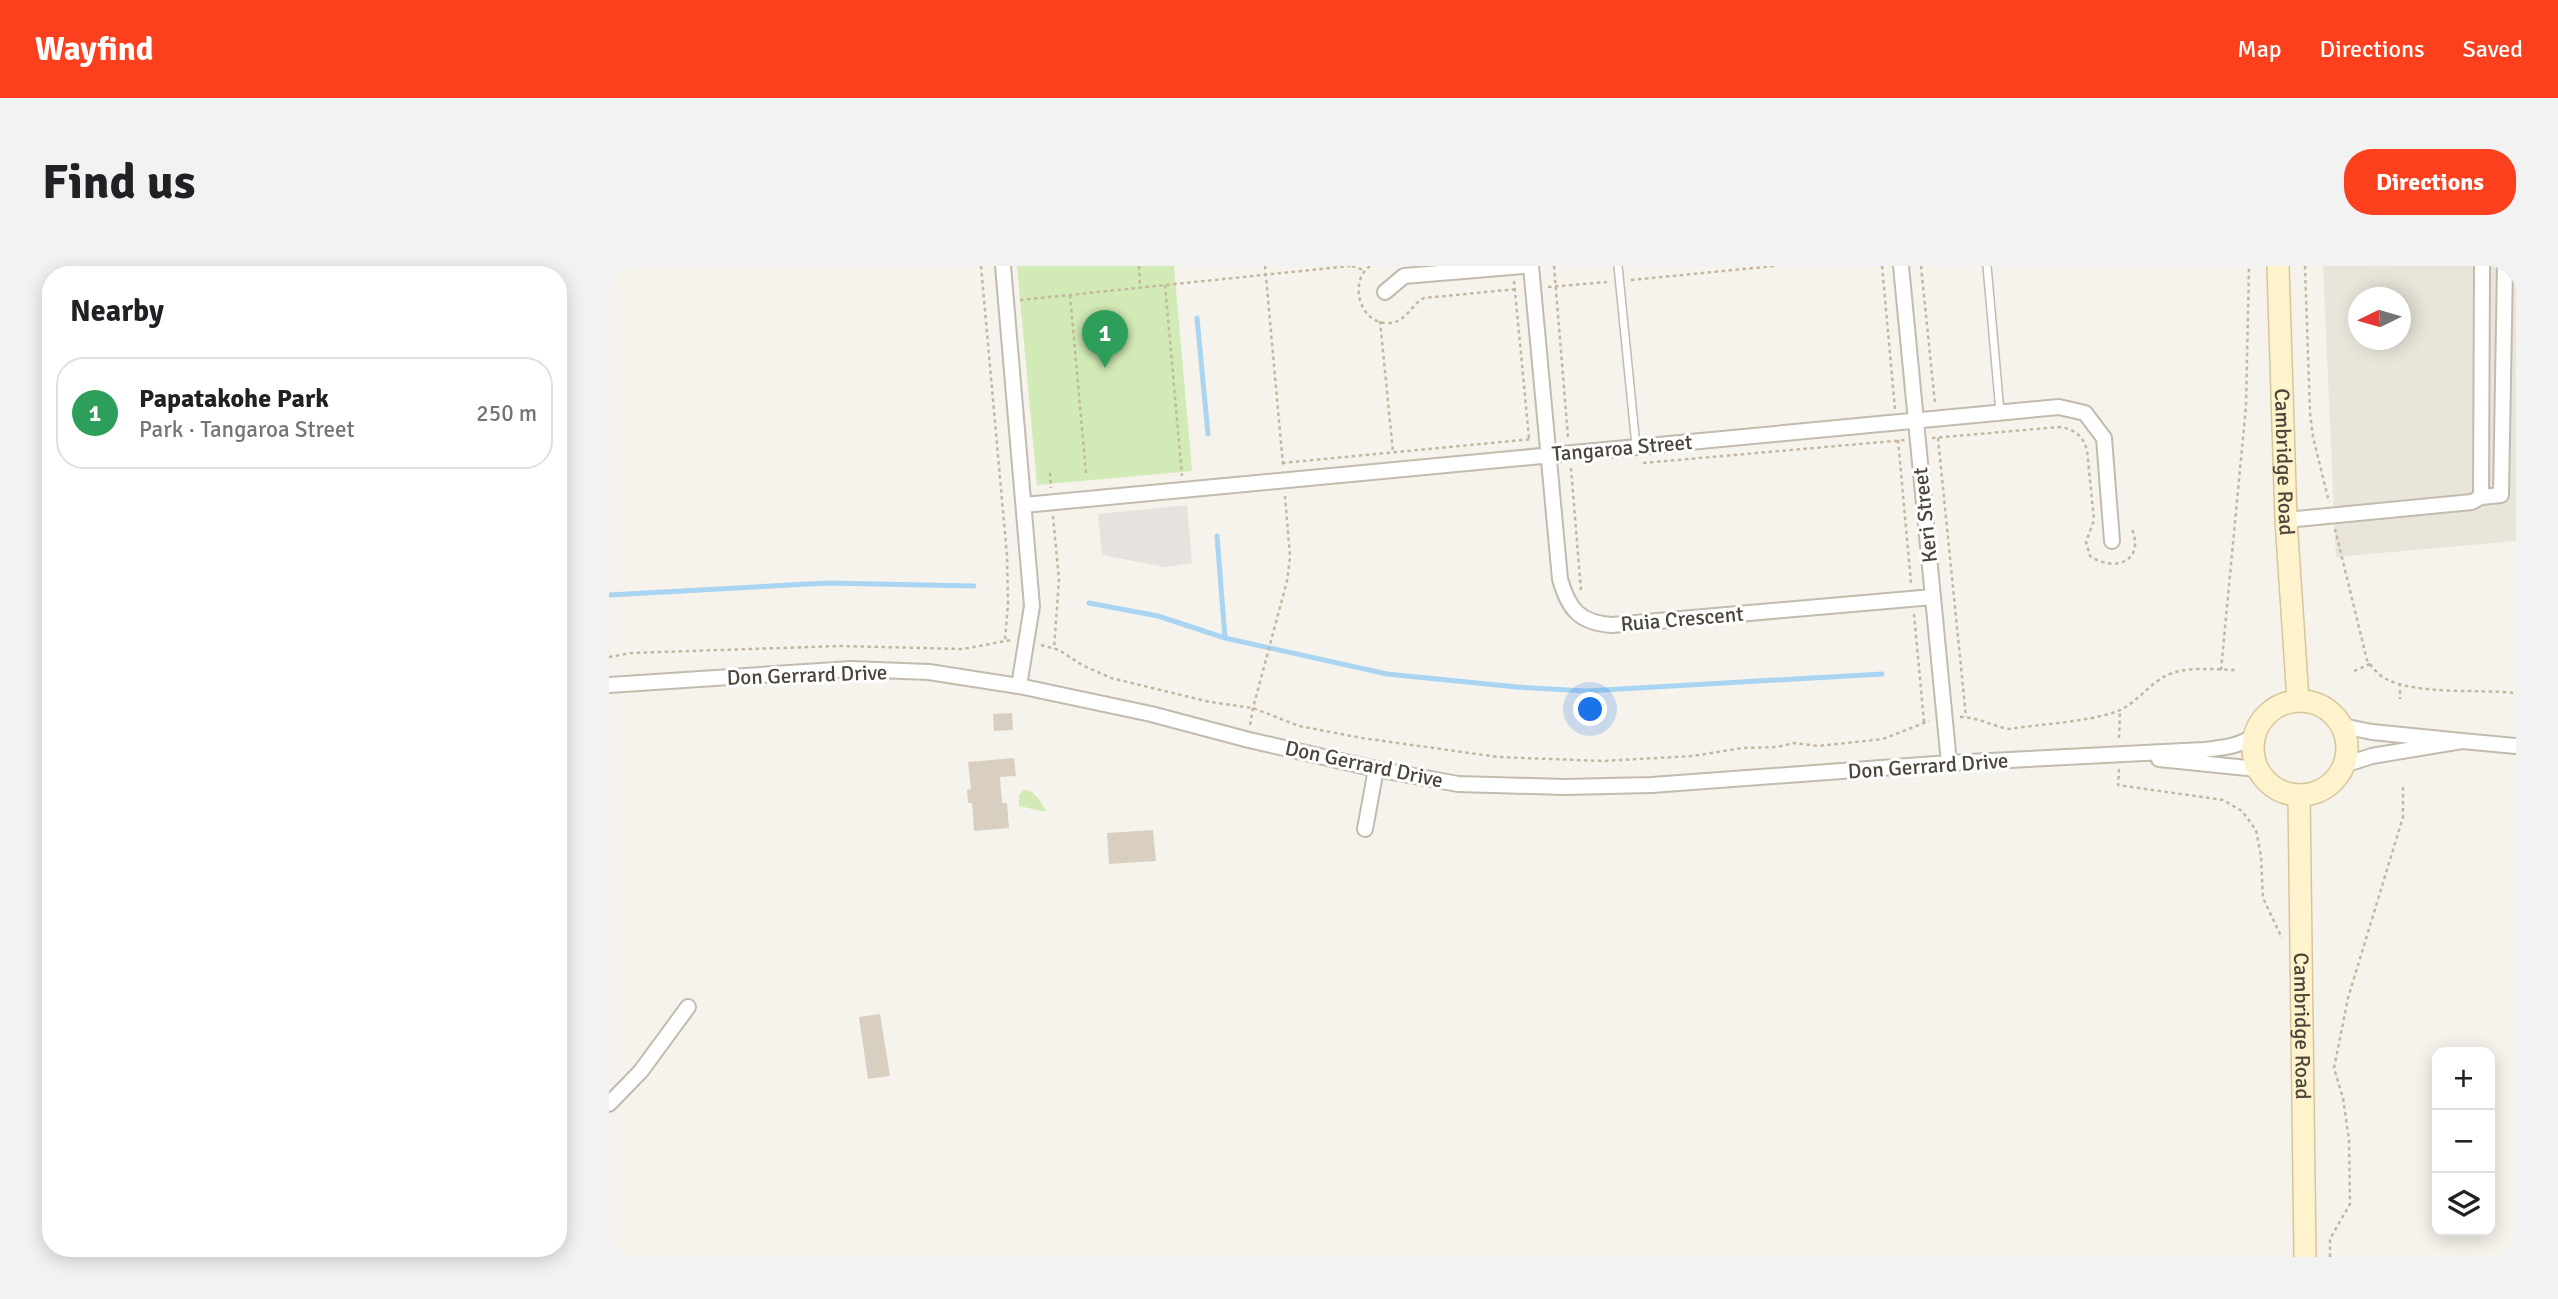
<!DOCTYPE html>
<html lang="en">
<head>
<meta charset="utf-8">
<style>
	body { margin:0; font-family:Signika,sans-serif; background:#f2f2f2; color:#202124 }
	.controls { position:absolute; right:21px; bottom:21px; display:grid; overflow:hidden; border-radius:14px; box-shadow:0 4px 18px #0003 }
	.controls button { width:63px; height:63px; display:grid; place-items:center; padding:0; border:0; border-bottom:2px solid #e0e0e0; background:#fff; color:#202124; font:35px sans-serif }
	.compass { position:absolute; left:1739px; top:21px; width:63px; height:63px; border-radius:50%; background:#fff; box-shadow:0 4px 18px #0003; rotate:265deg }
	.you { position:absolute; left:982px; top:444px; width:24px; height:24px; margin:-18px; border:5px solid #fff; border-radius:50%; background:#1a73e8; box-shadow:0 0 0 10px #1a73e833 }
	.badge { display:grid; place-items:center; width:46px; height:46px; border-radius:50%; background:#fc3f1d; color:#fff; font-size:23px; font-weight:700 }
	.pin { position:absolute; translate:-50% -58px; filter:drop-shadow(0 2px 4px #0008) }
	.pin::after { content:''; position:absolute; top:37px; width:24px; height:21px; background:inherit; clip-path:polygon(0 0,100% 0,50% 100%) }
	.list { margin:0; padding:0; list-style:none }
	h2 { display:flex; justify-content:space-between; align-items:center; height:91px; margin:0; padding:0 28px; font-size:30px }
	h2 small { font-size:23px; font-weight:400; color:#757577 }
	.list li { display:grid; grid-template-columns:46px 1fr auto; gap:21px; align-items:center; box-sizing:border-box; height:112px; margin:0 14px 14px; padding:0 14px; border:2px solid #e0e0e0; border-radius:28px }
	.list b { display:block; font-size:26px; white-space:nowrap }
	.list p { margin:0; font-size:23px; white-space:nowrap; color:#757577 }
	.list em { font-size:23px; font-style:normal; color:#757577 }
	.icon { flex:none; width:38px; height:38px; fill:none; stroke:currentColor; stroke-width:2; stroke-linecap:round; stroke-linejoin:round }
	.map { position:relative; flex:none; width:1907px; height:991px; overflow:hidden; border-radius:28px }
	header { display:flex; align-items:center; gap:42px; box-sizing:border-box; height:98px; padding:0 35px; background:#fc3f1d; color:#fff }
	header strong { font-size:33px }
	nav { display:flex; gap:38px; margin-inline-start:auto; font-size:24px }
	.intro { display:flex; align-items:center; justify-content:space-between; box-sizing:border-box; height:168px; padding:0 42px }
	h1 { margin:0; font-size:49px }
	.button { padding:18px 32px; border-radius:28px; background:#fc3f1d; color:#fff; font-size:24px; font-weight:700 }
	main { display:flex; gap:42px; padding:0 42px }
	aside { flex:1; background:#fff; border-radius:28px; box-shadow:0 4px 18px #0003 }
	.map>svg:first-child { display:block }
</style>
</head>
<body>
<header>
<strong>Wayfind</strong>
<nav><a>Map</a><a>Directions</a><a>Saved</a></nav>
</header>
<div class="intro"><h1>Find us</h1><a class="button">Directions</a></div>
<main>
<aside>
<h2>Nearby<small></small></h2>
<ul class="list">
<li><span class="badge" style="background:#2e9e5b">1</span><div><b>Papatakohe Park</b><p>Park · Tangaroa Street</p></div><em>250 m</em></li>
</ul>
</aside>
<div class="map">
<svg width="1907" height="991" viewBox="0 0 1907 991">
	<rect width="100%" height="100%" fill="#f6f3ec"/>
	<path fill="#eae5da" fill-rule="evenodd" d="M1714,0H1907V275L1727,291ZM1750,32H1792V74H1750Z"/>
	<path fill="#e6e2dd" d="M578,239L583,297L556,301L493,289L489,248Z"/>
	<path fill="#d2eab5" d="M408,0H565L583,205L428,219Z
		M414,524C427,524 431,536 438,546L410,540V529Z"/>
	<g fill="none" stroke-linecap="round" stroke-linejoin="round">
		<path stroke="#a9d4f2" stroke-width="5" d="M588,52L599,168
			M608,270L616,372
			M0,329L218,317L365,320
			M480,337L549,350L616,372L778,408L908,421L977,425L1273,408"/>
	</g>
	<path fill="#d8cfc1" d="M403,447L404,464L385,465L384,448Z
		M405,492L407,510L391,511L393,537H398L400,562L365,565L363,537H359L358,524L362,523L359,496Z
		M544,564L547,595L500,598L498,567Z
		M271,748L281,810L259,813L250,751Z"/>
	<g fill="none" stroke-linecap="round" stroke-linejoin="round">
		<defs>
			<path id="service" d="M1009,0L1027,180
				M1378,0L1391,146"/>
			<path id="minor" d="M394,0L423,340L410,420
				M922,0L951,313C959,342 970,357 1003,359L1324,331
				M1292,0L1340,497
				M776,26L795,10L914,0
				M1872,231L1873,0
				M415,239L1450,141L1476,147L1495,172L1503,275
				M1677,254L1863,236L1872,231L1892,229L1896,0
				M0,419L242,403L320,406L410,420L542,448L640,474L767,503L849,518L955,521L1043,519L1340,497L1594,484C1613,482 1630,481 1646,469
				M1733,460L1763,466L1853,475L1763,490L1735,499
				M1853,475L1907,480
				M1550,493L1648,503
				M756,563L767,503
				M0,838L32,805L79,741"/>
			<g id="secondary">
				<path id="s1" d="M1669,0L1677,254L1689,434"/>
				<circle cx="1691" cy="482" r="47"/>
				<path id="s2" d="M1690,529L1696,991"/>
			</g>
		</defs>
		<use href="#service" stroke="#c2bbae" stroke-width="10"/>
		<use href="#minor" stroke="#c2bbae" stroke-width="18"/>
		<use href="#secondary" stroke="#d6c79b" stroke-width="24"/>
		<path stroke="#c4b79f" stroke-width="2.5" stroke-dasharray="3.5 3.5" stroke-linecap="butt" d="M372,0L398,290L399,338L396,374
			M530,0L531,21
			M656,0L674,199
			M743,0L755,4
			M761,0C739,16 751,59 780,57C798,56 801,39 815,32L908,23
			M945,0L959,171
			M1273,0L1286,143
			M1312,0L1326,138
			M1696,0L1701,147L1704,171L1720,236
			M1022,14L1165,0
			M905,15L920,172
			M556,19L573,210
			M939,21L998,16
			M461,29L477,207
			M411,34L741,0
			M771,55L784,186
			M1323,172L1451,161C1465,163 1474,170 1478,184L1485,254L1477,276L1481,290C1508,308 1537,293 1522,261
			M1329,172L1357,451
			M1289,174L1302,317
			M673,197L924,173
			M1034,197L1296,174
			M962,202L972,325
			M441,207L442,222
			M444,250L450,313L445,383
			M1726,263L1758,394C1763,401 1769,409 1777,413C1809,429 1870,423 1907,427
			M1305,348L1315,456
			M432,379L450,384L473,399L502,412L601,436L644,442L690,460L753,472L889,491L994,495L1084,490L1133,482L1168,481L1185,477L1209,480L1274,473L1320,455
			M0,391L22,387L231,380L354,383L402,374
			M1612,404L1637,140L1640,0
			M1745,405L1761,398
			M1791,417V433
			M1351,451C1369,451 1383,460 1400,463C1432,458 1477,456 1506,446C1524,440 1535,424 1550,414C1572,398 1603,404 1629,404
			M641,459L644,442L678,315L681,291L676,230
			M1510,472L1511,444
			M1510,503L1509,519L1614,534L1633,545L1647,564L1652,590L1654,632L1673,672
			M1721,991V973L1741,938L1740,874L1734,832L1725,802L1739,732L1794,551V521"/>
		<use href="#service" stroke="#fff" stroke-width="7"/>
		<use href="#minor" stroke="#fff" stroke-width="14"/>
		<use href="#secondary" stroke="#fff3cd" stroke-width="21"/>
	</g>
	<g text-anchor="middle" dominant-baseline="central" stroke-width="6" stroke-linejoin="round" paint-order="stroke">
		<g font-size="21" fill="#4b4439" stroke="#fff">
			<text transform="translate(1013 182) rotate(-5)">Tangaroa Street</text>
			<text stroke="none"><textPath href="#s1" startOffset="196">Cambridge Road</textPath></text>
			<text transform="translate(1316 249) rotate(-96)">Keri Street</text>
			<text transform="translate(1073 353) rotate(-5)">Ruia Crescent</text>
			<text transform="translate(198 409) rotate(-2)">Don Gerrard Drive</text>
			<text transform="translate(755 498) rotate(12)">Don Gerrard Drive</text>
			<text transform="translate(1319 500) rotate(-4)">Don Gerrard Drive</text>
			<text stroke="none"><textPath href="#s2" startOffset="231">Cambridge Road</textPath></text>
		</g>
	</g>
</svg>
<div class="controls">
<button>+</button>
<button>−</button>
<button><svg class="icon" aria-label="layers" viewBox="0 0 24 24"><path d="M12 4l9 5-9 5-9-5zM3 14l9 5 9-5"/></svg></button>
</div>
<svg class="compass" viewBox="-18 -18 36 36"><path d="M0-13l5 13h-10z" fill="#e53935"/><path d="M0 13l5-13h-10z" fill="#757577"/></svg>
<div class="you"></div>
<div class="pin badge" style="left:496px;top:102px;background:#2e9e5b">1</div>
</div>
</main>
</body>
</html>
